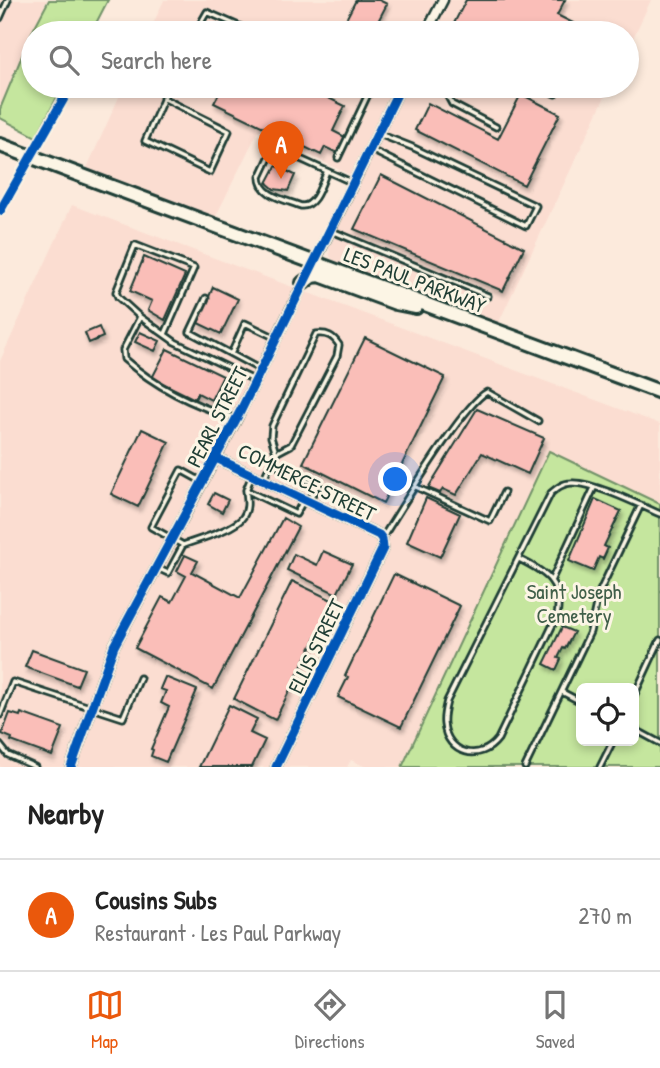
<!DOCTYPE html>
<html lang="en">
<head>
<meta charset="utf-8">
<style>
	body { margin:0; font-family:"Patrick Hand",sans-serif; background:#f6f6f6; color:#222 }
	.controls { position:absolute; right:21px; bottom:21px; display:grid; overflow:hidden; border-radius:10px; box-shadow:0 4px 10px #0003 }
	.controls button { width:63px; height:63px; display:grid; place-items:center; padding:0; border:0; border-bottom:2px solid #e0e0e0; background:#fff; color:#222; font:35px sans-serif }
	.you { position:absolute; left:396px; top:480px; width:24px; height:24px; margin:-18px; border:5px solid #fff; border-radius:50%; background:#1a73e8; box-shadow:0 0 0 10px #1a73e833 }
	.badge { display:grid; place-items:center; width:46px; height:46px; border-radius:50%; background:#ea580c; color:#fff; font-size:23px; font-weight:700 }
	.pin { position:absolute; translate:-50% -58px; filter:drop-shadow(0 2px 4px #0008) }
	.pin::after { content:''; position:absolute; top:37px; width:24px; height:21px; background:inherit; clip-path:polygon(0 0,100% 0,50% 100%) }
	.list { margin:0; padding:0; list-style:none }
	h2 { display:flex; justify-content:space-between; align-items:center; height:91px; margin:0; padding:0 28px; font-size:30px }
	h2 small { font-size:23px; font-weight:400; color:#767676 }
	.list li { display:grid; grid-template-columns:46px 1fr auto; gap:21px; align-items:center; box-sizing:border-box; height:112px; padding:0 28px; border-top:2px solid #e0e0e0 }
	.list b { display:block; font-size:26px; white-space:nowrap }
	.list p { margin:0; font-size:23px; white-space:nowrap; color:#767676 }
	.list em { font-size:23px; font-style:normal; color:#767676 }
	.icon { flex:none; width:38px; height:38px; fill:none; stroke:currentColor; stroke-width:2; stroke-linecap:round; stroke-linejoin:round }
	.map { position:relative; flex:none; width:660px; height:767px; overflow:hidden }
	.search { position:absolute; background:#fff; box-shadow:0 4px 10px #0003; left:21px; right:21px; top:21px; height:77px; display:flex; align-items:center; gap:18px; box-sizing:border-box; padding:0 24px; border-radius:38px; color:#767676; font-size:26px }
	.sheet { height:203px; background:#fff }
	nav { display:flex; justify-content:space-around; align-items:center; box-sizing:border-box; height:98px; border-top:2px solid #e0e0e0; background:#fff; font-size:19px; color:#767676 }
	nav a { display:grid; justify-items:center; gap:4px }
	nav .on { color:#ea580c }
	.map>svg:first-child { display:block }
</style>
</head>
<body>
<div class="map">
<svg width="660" height="767" viewBox="0 0 660 767">
	<defs>
		<filter id="shadow"><feDropShadow dx="2" dy="4" stdDeviation="2" flood-color="#0004"/></filter>
	</defs>
	<rect width="100%" height="100%" fill="#fceadc"/>
	<filter id="ink" filterUnits="userSpaceOnUse"><feTurbulence type="fractalNoise" baseFrequency=".0143" numOctaves="2"/><feDisplacementMap in="SourceGraphic" scale="14" xChannelSelector="R" yChannelSelector="G"/><feConvolveMatrix kernelMatrix="1 2 1 2 8 2 1 2 1" color-interpolation-filters="sRGB"/></filter>
	<g filter="url(#ink)">
		<path fill="#fbddd1" d="M0,0H47L0,109Z
			M164,0H651L627,51V33H149Z
			M124,86H610L498,324L335,263L330,256L329,248L361,180L258,131L215,218L86,170Z
			M72,205L660,424V504L549,451L402,767H366L351,760L347,767H0V361Z"/>
		<path fill="#c5e69e" stroke="#729269" stroke-width="2" fill-rule="evenodd" d="M49,0H108L91,33H33V86H63L36,137L0,118V109L31,34Z
			M549,451L660,504V767H402ZM581,688H634V741H581Z"/>
		<path fill="#fabeb8" stroke="#1f3d34" stroke-width="2" filter="url(#shadow)" d="M356,0H379L387,4L372,33H320L327,20L342,27Z
			M466,0H565L557,15L583,28L581,33H449Z
			M223,86H304L345,106L333,131L345,137L337,153L325,147L321,155L214,103Z
			M521,94L560,114L524,185L415,130L428,103L498,139Z
			M280,164L287,167L285,170L295,175L288,191L274,189L267,183L276,166L279,167Z
			M381,175L524,248L503,291L354,229Z
			M144,257L185,275L165,320L148,310L152,301L130,291Z
			M213,287L238,299L221,334L198,323Z
			M99,327L103,337L89,343L85,333Z
			M140,332L160,341L155,351L135,342Z
			M365,338L445,377L383,503L303,463Z
			M167,349L223,376L211,400L198,393L195,399L152,378Z
			M477,409L544,438L528,474L482,453L456,495L443,489L440,493L428,488Z
			M142,429L169,442L138,507L111,494Z
			M214,493L228,500L222,512L208,504Z
			M426,498L460,514L440,557L407,542Z
			M595,499L621,511L604,546L608,548L603,559L599,557L593,571L569,561Z
			M283,518L298,527L213,689L135,648L162,597L172,602L186,576L177,571L185,555L198,561L192,572L240,598Z
			M323,551L352,564L337,594L287,570L294,554L317,565Z
			M394,574L460,606L401,727L338,697L348,677L345,676Z
			M292,581L334,601L275,720L234,699Z
			M562,627L574,632L565,649L563,648L558,658L561,659L556,670L544,664Z
			M32,650L84,669L77,686L25,667Z
			M165,677L197,690L166,762L151,756L153,750L151,749L169,707L161,703L166,691L160,689Z
			M229,705L257,719L250,733L265,740L252,767H199Z
			M10,713L20,716L21,713L63,728L52,756L11,741L12,738L2,734Z"/>
		<g fill="none" stroke-linecap="round" stroke-linejoin="round">
			<defs>
				<path id="service" d="M0,18L8,0
					M195,33L207,12L255,33
					M384,33L385,30L391,33
					M374,86L394,95
					M433,86L445,91L452,104L496,127
					M538,86L555,94
					M163,98L229,131L210,172L145,141L169,86
					M371,150L526,226L536,206L412,147L379,134
					M338,158L372,86
					M327,171C321,184 316,207 301,206C286,200 260,196 260,177L274,147L351,182
					M332,231L488,296
					M206,298L190,332L259,369
					M140,317L118,297L116,292L135,245L194,268L165,334
					M231,354L245,323L276,338
					M220,413L239,373
					M235,418C194,406 156,387 124,359L123,350L140,317L175,342L254,380
					M271,463L333,493
					M252,475L246,490L296,514L303,501
					M264,478L276,453L271,437L272,426L316,334C328,333 333,336 339,345L337,356L291,445L276,453
					M416,487L490,521L504,492
					M309,502L317,485
					M383,537C401,509 463,404 487,392L538,421
					M183,545C197,540 236,529 243,517C249,509 247,499 246,490
					M519,559C546,572 563,583 557,616L498,739C480,763 447,754 444,724C443,716 445,709 447,701L551,493C557,488 563,483 571,483C591,481 640,505 660,514
					M157,568L168,573L183,545L151,527L181,470L201,481
					M551,581L594,488
					M562,692L581,702
					M634,696L660,640
					M0,715L13,682L123,718L140,678
					M634,729L660,743
					M0,745L8,755L35,767
					M525,767L590,632L598,595L641,505
					M600,767L613,741"/>
				<path id="minor" d="M426,33L443,0
					M313,265L401,86
					M216,458L379,535L382,539L383,548L276,767
					M71,767L114,646L237,418L305,280"/>
				<path id="primary" d="M0,145L660,392
					M303,283L312,276L320,275L396,303L416,307"/>
			</defs>
			<use href="#service" stroke="#1f3d34" stroke-width="9"/>
			<use href="#minor" stroke="#1f3d34" stroke-width="13"/>
			<use href="#primary" stroke="#1f3d34" stroke-width="18"/>
			<use href="#service" stroke="#fcf5e5" stroke-width="3.5"/>
			<use href="#minor" stroke="#fcf5e5" stroke-width="8"/>
			<use href="#primary" stroke="#fcf5e5" stroke-width="12"/>
			<defs>
				<path id="cycleway" d="M0,211L71,86
					M216,458L379,535L382,539L383,548L276,767
					M71,767L114,646L241,410L401,86"/>
			</defs>
			<use href="#cycleway" stroke="#fcf5e5" stroke-width="13"/>
			<use href="#cycleway" stroke="#0057b8" stroke-width="9"/>
		</g>
	</g>
	<g text-anchor="middle" dominant-baseline="central" stroke-width="6" stroke-linejoin="round" paint-order="stroke">
		<g font-size="21" fill="#1f3d34" stroke="#fcf5e5">
			<text transform="translate(415 280) rotate(21)">LES PAUL PARKWAY</text>
			<text transform="translate(217 417) rotate(-63)">PEARL STREET</text>
			<text transform="translate(307 482) rotate(26)">COMMERCE STREET</text>
			<text transform="translate(316 646) rotate(-64)">ELLIS STREET</text>
		</g>
		<g font-size="21" fill="#405f49" stroke="#fcf5e5">
			<text x="574" y="591">Saint Joseph<tspan x="574" dy="24">Cemetery</tspan></text>
		</g>
	</g>
</svg>
<div class="controls">
<button><svg class="icon" aria-label="locate" viewBox="0 0 24 24"><circle cx="12" cy="12" r="6"/><path d="M12 2v4M12 18v4M2 12h4M18 12h4"/></svg></button>
</div>
<div class="you"></div>
<div class="pin badge" style="left:281px;top:179px">A</div>
<div class="search"><svg class="icon" aria-label="search" viewBox="0 0 24 24"><circle cx="10" cy="10" r="6"/><path d="M15 15l6 6"/></svg>Search here</div>
</div>
<section class="sheet">
<h2>Nearby<small></small></h2>
<ul class="list">
<li><span class="badge">A</span><div><b>Cousins Subs</b><p>Restaurant · Les Paul Parkway</p></div><em>270 m</em></li>
</ul>
</section>
<nav>
<a class="on"><svg class="icon" aria-label="map" viewBox="0 0 24 24"><path d="M3 6l6-2 6 2 6-2v14l-6 2-6-2-6 2zM9 4v14M15 6v14"/></svg>Map</a>
<a><svg class="icon" aria-label="directions" viewBox="0 0 24 24"><path d="M12 3l9 9-9 9-9-9zM9 14v-3h6M13 9l2 2-2 2"/></svg>Directions</a>
<a><svg class="icon" aria-label="saved" viewBox="0 0 24 24"><path d="M7 4h10v16l-5-4-5 4z"/></svg>Saved</a>
</nav>
</body>
</html>
